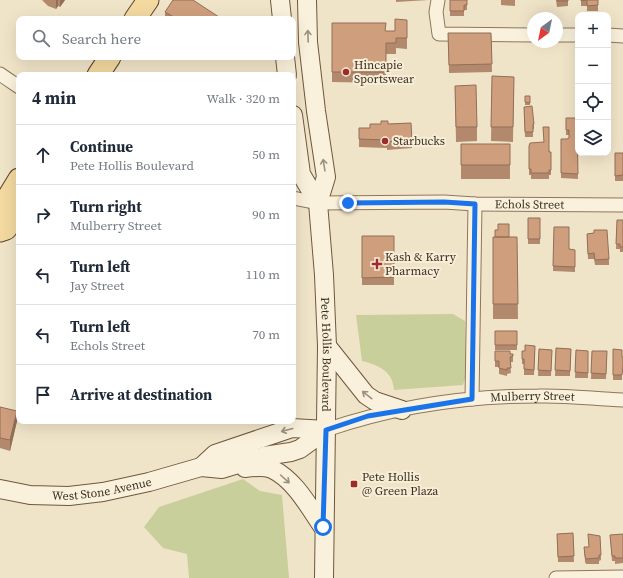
<!DOCTYPE html>
<html lang="en">
<head>
<meta charset="utf-8">
<style>
	body { margin:0; font-family:"Source Serif 4",serif; background:#f6f6f7; color:#1f2937 }
	.controls { position:absolute; right:12px; top:12px; display:grid; overflow:hidden; border-radius:8px; box-shadow:0 4px 16px #0002 }
	.controls button { width:36px; height:36px; display:grid; place-items:center; padding:0; border:0; border-bottom:1px solid #e0e1e3; background:#fff; color:#1f2937; font:20px sans-serif }
	.compass { position:absolute; left:527px; top:12px; width:36px; height:36px; border-radius:50%; background:#fff; box-shadow:0 4px 16px #0002; rotate:213deg }
	.stop { position:absolute; width:12px; height:12px; margin:-9px; border:3px solid #1a73e8; border-radius:50%; background:#fff }
	.stop.end { background:#1a73e8; border-color:#fff; box-shadow:0 1px 4px #0008 }
	.list { margin:0; padding:0; list-style:none }
	h2 { display:flex; justify-content:space-between; align-items:center; height:52px; margin:0; padding:0 16px; font-size:17px }
	h2 small { font-size:13px; font-weight:400; color:#747a83 }
	.list li { display:grid; grid-template-columns:26px 1fr auto; gap:12px; align-items:center; box-sizing:border-box; height:60px; padding:0 16px; border-top:1px solid #e0e1e3 }
	.list b { display:block; font-size:15px; white-space:nowrap }
	.list p { margin:0; font-size:13px; white-space:nowrap; color:#747a83 }
	.list em { font-size:13px; font-style:normal; color:#747a83 }
	.icon { flex:none; width:22px; height:22px; fill:none; stroke:currentColor; stroke-width:2; stroke-linecap:round; stroke-linejoin:round }
	.map { position:relative; flex:none; width:623px; height:578px; overflow:hidden }
	.search { position:absolute; background:#fff; box-shadow:0 4px 16px #0002; left:16px; top:16px; width:280px; height:44px; display:flex; align-items:center; gap:10px; box-sizing:border-box; padding:0 14px; border-radius:8px; color:#747a83; font-size:15px }
	.panel { position:absolute; background:#fff; box-shadow:0 4px 16px #0002; left:16px; top:72px; width:280px; height:352px; border-radius:8px }
	.map>svg:first-child { display:block }
</style>
</head>
<body>
<div class="map">
<svg width="623" height="578" viewBox="0 0 623 578">
	<rect width="100%" height="100%" fill="#f0e4c8"/>
	<path fill="#c9cf9b" d="M453,314L465,321L466,376L463,385L394,390C393,371 378,365 362,361L356,315Z
		M243,479L260,491L282,495L289,578H189L187,554L163,548L144,527L159,507Z"/>
	<g fill="none" stroke-linecap="round" stroke-linejoin="round">
		<defs>
			<g id="street">
				<path d="M438,0L436,12L439,34L533,35"/>
				<path d="M557,35H578"/>
				<path d="M608,35L623,36"/>
				<path d="M0,74L19,87"/>
				<path id="s1" d="M293,198L318,203L444,202L475,204L623,205"/>
				<path d="M472,399L475,204"/>
				<path id="s2" d="M326,430C393,407 467,396 538,396C566,395 595,399 623,400"/>
				<path d="M556,578L623,577"/>
			</g>
			<g id="secondary">
				<path d="M280,0L282,19"/>
				<path id="s3" d="M307,0L308,42L316,111L326,177L318,203L324,275L327,346L324,578"/>
				<path d="M285,57L287,75"/>
				<path d="M293,115L301,174L318,203"/>
				<path d="M327,346L366,395L375,401L402,410"/>
				<path d="M201,467L215,454L292,428L326,430"/>
				<path d="M245,468C253,467 265,466 272,469C295,480 309,507 323,527"/>
				<path id="s4" d="M0,489L30,495L69,496L103,492L149,482L201,467L222,469L264,456L291,452L300,449L326,430"/>
			</g>
			<path id="primary" d="M135,19L148,0
				M98,75L110,57
				M0,210L19,179
				M0,231L6,229L19,211"/>
		</defs>
		<use href="#street" stroke="#8d765c" stroke-width="15"/>
		<use href="#secondary" stroke="#6f573f" stroke-width="20"/>
		<use href="#primary" stroke="#5b4430" stroke-width="23"/>
		<use href="#street" stroke="#faf1dc" stroke-width="13"/>
		<use href="#secondary" stroke="#faf1dc" stroke-width="18"/>
		<use href="#primary" stroke="#f3d9a0" stroke-width="21"/>
	</g>
	<path fill="#b2896c" d="M42,0H65L60,7L58,6L56,9L48,6Z
		M396,0H429L396,2Z
		M450,0H467V10H464V16H450Z
		M501,0H515V6L501,5Z
		M556,0H568V6L557,7Z
		M581,0H598V11H587V6H581Z
		M165,12L222,19H165Z
		M407,20V49L396,48V54H386V83L332,82V23L385,31H395Z
		M448,33H491L492,72L449,73Z
		M492,76L514,77L513,142L491,141Z
		M455,86L477,127V141L456,142Z
		M525,96H530V105H525Z
		M524,107L534,124V129H533V137H525Z
		M566,118H577L578,179L561,178V139H567L569,138V135H566Z
		M411,123L412,148L387,150V148L359,147V128H370L388,124Z
		M543,127L551,157V175H549V179H531V175H529V146L544,142Z
		M461,144H510V179H461Z
		M615,153H623V181H615Z
		M528,218H540V244H528Z
		M617,220H623V252H620V249H616Z
		M554,227L569,249L575,250V272L553,271Z
		M498,230L509,237H517L518,319H493V237H495Z
		M594,233L609,259V265H595L594,259H588L587,234Z
		M362,236H394V285H362Z
		M495,331H517V350H495Z
		M535,346L534,375H524V364H522V351H525Z
		M556,348L571,349L570,376H555Z
		M539,349L552,350L551,376H538Z
		M613,349L622,350V380H613Z
		M576,350L588,351V378H575Z
		M495,351L510,354L513,356V362H510L511,373L507,374V376L499,374V367H495Z
		M592,351H607L606,379H591Z
		M0,407L17,421L10,451L0,448Z
		M573,533L574,562H558L557,534Z
		M623,534V563L615,564V561H612L610,535Z
		M584,547L601,555V560L599,561V564H586L585,562Z"/>
	<path fill="#916f58" d="M56,0H58V6L56,9Z
		M60,0H65L60,7Z
		M17,411V421L10,451V440Z"/>
	<path fill="#cf9f7d" stroke="#916f58" d="M173,0H193L222,19H177L165,12Z
		M450,0H467V5H464V11H450Z
		M557,0H568V1H557Z
		M581,0H598V5L587,6V0L581,1Z
		M395,19L407,20V38H396V43H386V72H332V23H386L385,31H395Z
		M448,33H491L492,64L449,65Z
		M492,76L514,77L513,127H491Z
		M476,85L477,127H456L455,86Z
		M525,96H530V103L525,102Z
		M532,106L534,124H533V132H525L524,107Z
		M566,118H577L578,174L561,173V139H567L569,138V130H566Z
		M381,121H388V124L411,123L412,140L387,142V140L359,139V128H370V124H381Z
		M543,127H549V152H551V170H549V173H531V169H529V146L530,143L544,142Z
		M461,144H510V165H461Z
		M615,153H623V175L615,176Z
		M528,218H540V239H528Z
		M617,220H623V247H620V244H616Z
		M498,224H509V237H495V230H498Z
		M554,227H569V249L575,250V267L553,266Z
		M594,230H607L609,259L595,260L594,253L588,254L587,234L594,233Z
		M362,236H394V277L362,278Z
		M493,237H517L518,304H493Z
		M495,331H517V345H495Z
		M525,345L535,346L534,370L524,369V359H522V351H525Z
		M556,348L571,349L570,371L555,370Z
		M539,349L552,350L551,371L538,370Z
		M613,349L622,350V357H623V366L622,375H613Z
		M576,350L588,351V373L575,372Z
		M495,351H510V354H513V356L510,357L511,368H507V370L499,368V361H495Z
		M592,351H607L606,374L591,373Z
		M0,407L17,411L10,440L0,438Z
		M573,533L574,556L558,557L557,534Z
		M588,534L600,536L601,555H599V558L586,559L585,556L584,547H589Z
		M623,534V558H615V556H612L610,535Z"/>
	<defs><path id="oneway-shaft" d="M-6 0H5M1.5-3L5.5 0L1.5 3" fill="none" stroke-width="1.6" stroke-linecap="round" stroke-linejoin="round"/></defs>
	<g stroke="#9c907e">
		<use href="#oneway-shaft" transform="translate(308 36) rotate(-92)"/>
		<use href="#oneway-shaft" transform="translate(324 165) rotate(-99)"/>
		<use href="#oneway-shaft" transform="translate(367 395) rotate(-142)"/>
		<use href="#oneway-shaft" transform="translate(287 430) rotate(165)"/>
		<use href="#oneway-shaft" transform="translate(285 479) rotate(42)"/>
	</g>
	<g fill="none" stroke-linecap="round" stroke-linejoin="round">
		<path stroke="#1a73e8" stroke-width="5" d="M323,527L326,430L368,416L472,399L475,204L444,202L348,203"/>
	</g>
	<g fill="#9e2a2b" stroke="#f7eed8" stroke-width="1.5">
		<circle cx="346" cy="72" r="4"/>
		<circle cx="385" cy="141" r="4"/>
		<path d="M375 258h4v4h4v4h-4v4h-4v-4h-4v-4h4z"/>
		<rect x="350" y="480" width="8" height="8" rx="2"/>
	</g>
	<g text-anchor="middle" dominant-baseline="central" stroke-width="4" stroke-linejoin="round" paint-order="stroke">
		<g font-size="12" fill="#3d2e20" stroke="#f7eed8" text-anchor="start">
			<text x="354" y="65">Hincapie<tspan x="354" dy="14">Sportswear</tspan></text>
			<text x="393" y="141">Starbucks</text>
			<text x="385" y="257">Kash &amp; Karry<tspan x="385" dy="14">Pharmacy</tspan></text>
			<text x="362" y="477">Pete Hollis<tspan x="362" dy="14">@ Green Plaza</tspan></text>
		</g>
		<g font-size="12" fill="#3d2e20" stroke="#f7eed8">
			<text stroke="none"><textPath href="#s1" startOffset="237">Echols Street</textPath></text>
			<text stroke="none"><textPath href="#s3" startOffset="357">Pete Hollis Boulevard</textPath></text>
			<text stroke="none"><textPath href="#s2" startOffset="210">Mulberry Street</textPath></text>
			<text stroke="none"><textPath href="#s4" startOffset="103">West Stone Avenue</textPath></text>
		</g>
	</g>
</svg>
<div class="controls">
<button>+</button>
<button>−</button>
<button><svg class="icon" aria-label="locate" viewBox="0 0 24 24"><circle cx="12" cy="12" r="6"/><path d="M12 2v4M12 18v4M2 12h4M18 12h4"/></svg></button>
<button><svg class="icon" aria-label="layers" viewBox="0 0 24 24"><path d="M12 4l9 5-9 5-9-5zM3 14l9 5 9-5"/></svg></button>
</div>
<svg class="compass" viewBox="-18 -18 36 36"><path d="M0-13l5 13h-10z" fill="#e53935"/><path d="M0 13l5-13h-10z" fill="#747a83"/></svg>
<div class="stop" style="left:323px;top:527px"></div>
<div class="stop end" style="left:348px;top:203px"></div>
<div class="search"><svg class="icon" aria-label="search" viewBox="0 0 24 24"><circle cx="10" cy="10" r="6"/><path d="M15 15l6 6"/></svg>Search here</div>
<section class="panel">
<h2>4 min<small>Walk · 320 m</small></h2>
<ul class="list">
<li><svg class="icon" aria-label="ahead" viewBox="0 0 24 24"><path d="M12 20V5M6 11l6-6 6 6"/></svg><div><b>Continue</b><p>Pete Hollis Boulevard</p></div><em>50 m</em></li>
<li><svg class="icon" aria-label="right" viewBox="0 0 24 24"><path d="M7 20v-9h11M14 6l5 5-5 5"/></svg><div><b>Turn right</b><p>Mulberry Street</p></div><em>90 m</em></li>
<li><svg class="icon" aria-label="left" viewBox="0 0 24 24"><path d="M17 20v-9H6M10 6l-5 5 5 5"/></svg><div><b>Turn left</b><p>Jay Street</p></div><em>110 m</em></li>
<li><svg class="icon" aria-label="left" viewBox="0 0 24 24"><path d="M17 20v-9H6M10 6l-5 5 5 5"/></svg><div><b>Turn left</b><p>Echols Street</p></div><em>70 m</em></li>
<li><svg class="icon" aria-label="arrive" viewBox="0 0 24 24"><path d="M6 21V4h12l-3 4 3 4H6"/></svg><div><b>Arrive at destination</b></div></li>
</ul>
</section>
</div>
</body>
</html>
